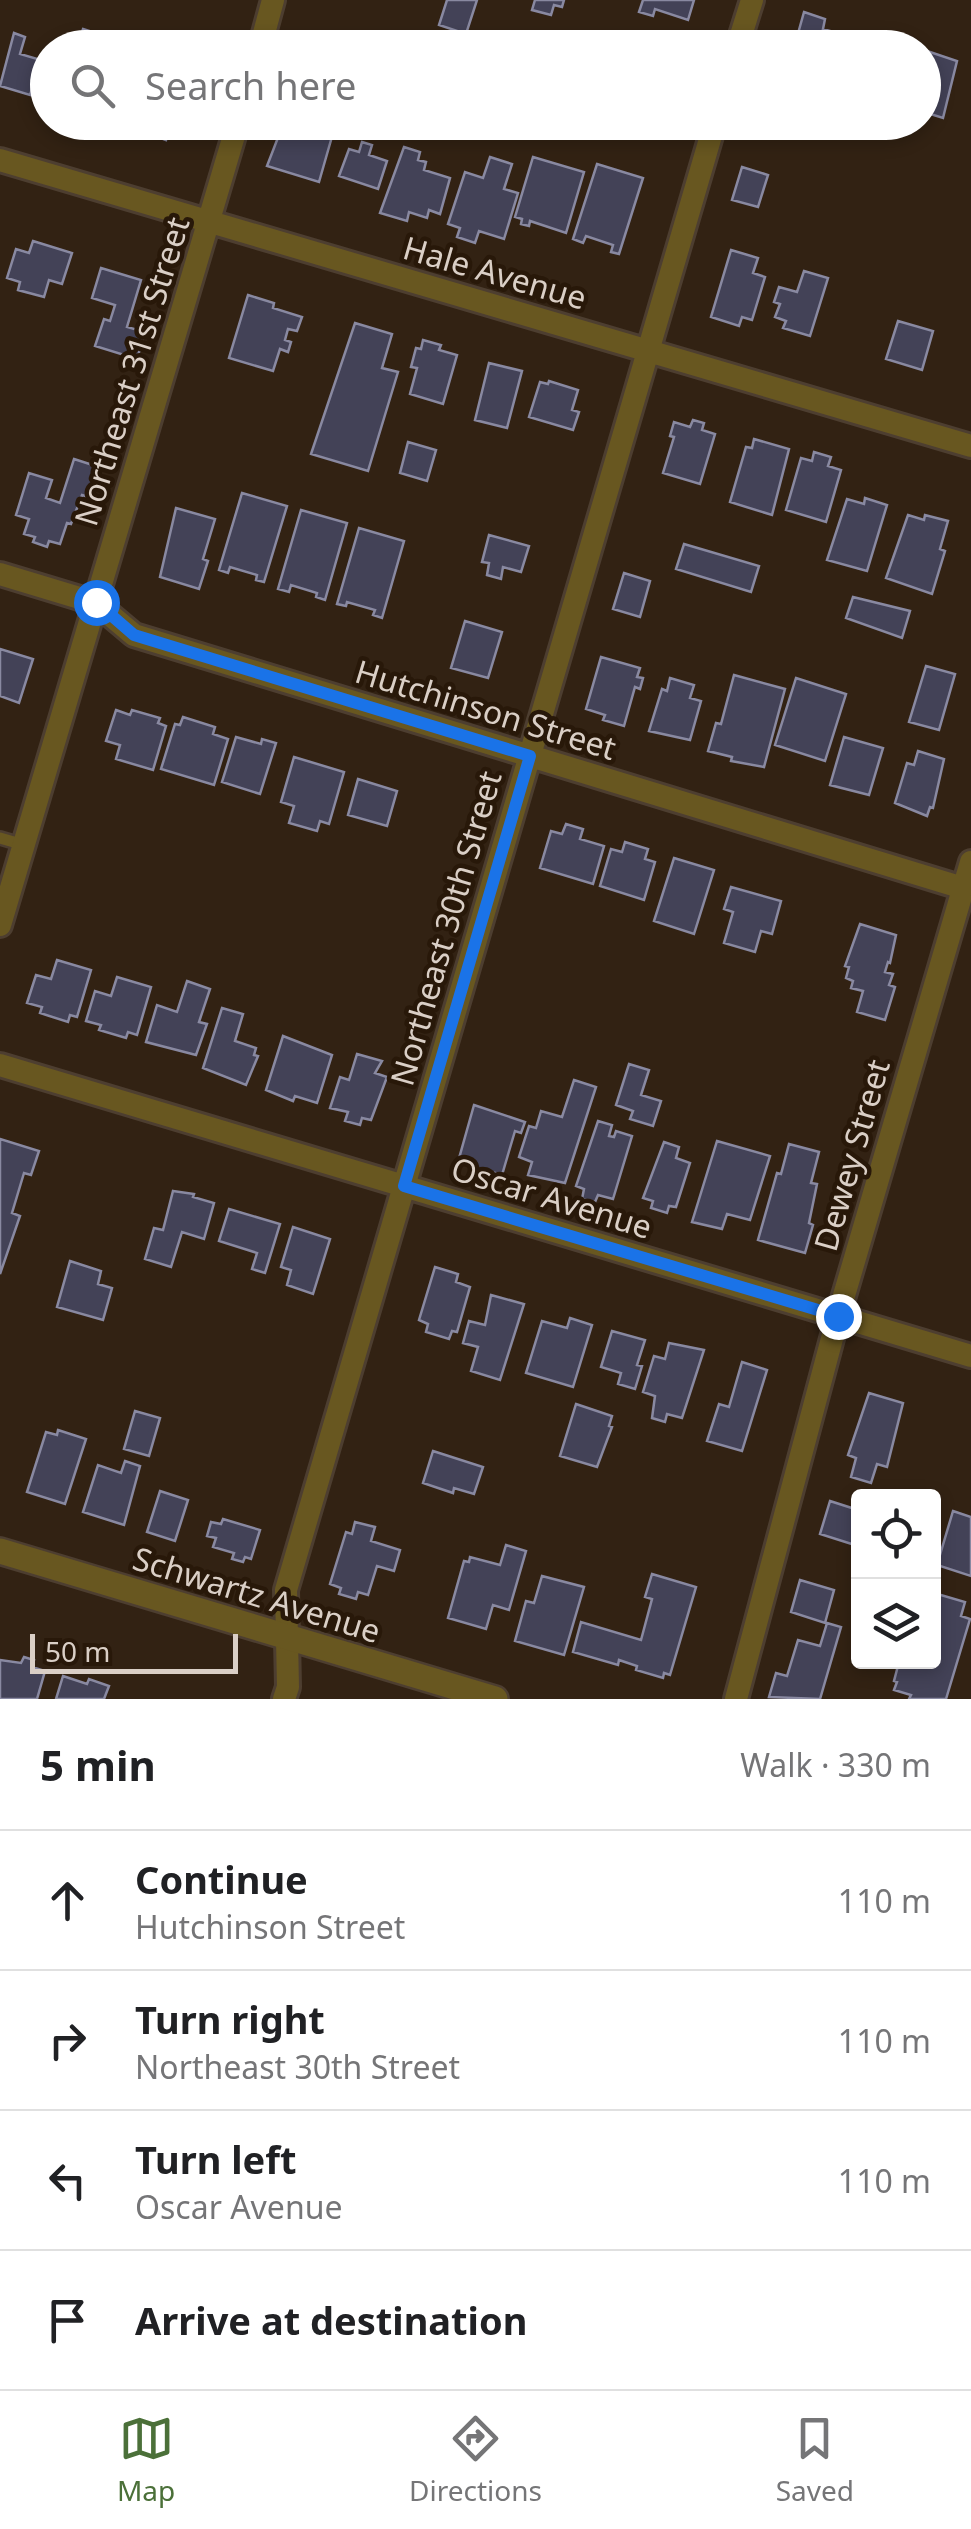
<!DOCTYPE html>
<html lang="en">
<head>
<meta charset="utf-8">
<style>
	body { margin:0; font-family:"Noto Sans",sans-serif; background:#f2f2f2; color:#202124 }
	.controls { position:absolute; right:30px; bottom:30px; display:grid; overflow:hidden; border-radius:10px; box-shadow:0 5px 15px #0003 }
	.controls button { width:90px; height:90px; display:grid; place-items:center; padding:0; border:0; border-bottom:2px solid #e0e0e0; background:#fff; color:#202124; font:50px sans-serif }
	.scale { position:absolute; left:30px; bottom:25px; width:208px; box-sizing:border-box; padding-left:10px; border:5px solid #dacfc6; border-top:0; font-size:28px; line-height:35px; white-space:nowrap; color:#dacfc6; -webkit-text-stroke:8px #281809; paint-order:stroke }
	.stop { position:absolute; width:30px; height:30px; margin:-22px; border:8px solid #1a73e8; border-radius:50%; background:#fff }
	.stop.end { background:#1a73e8; border-color:#fff; box-shadow:0 2px 10px #0008 }
	.list { margin:0; padding:0; list-style:none }
	h2 { display:flex; justify-content:space-between; align-items:center; height:130px; margin:0; padding:0 40px; font-size:42px }
	h2 small { font-size:32px; font-weight:400; color:#757577 }
	.list li { display:grid; grid-template-columns:65px 1fr auto; gap:30px; align-items:center; box-sizing:border-box; height:140px; padding:0 40px; border-top:2px solid #e0e0e0 }
	.list b { display:block; font-size:38px; white-space:nowrap }
	.list p { margin:0; font-size:32px; white-space:nowrap; color:#757577 }
	.list em { font-size:32px; font-style:normal; color:#757577 }
	.icon { flex:none; width:55px; height:55px; fill:none; stroke:currentColor; stroke-width:2; stroke-linecap:round; stroke-linejoin:round }
	.map { position:relative; flex:none; width:971px; height:1699px; overflow:hidden }
	.search { position:absolute; background:#fff; box-shadow:0 5px 15px #0003; left:30px; right:30px; top:30px; height:110px; display:flex; align-items:center; gap:25px; box-sizing:border-box; padding:0 35px; border-radius:55px; color:#757577; font-size:38px }
	.sheet { height:690px; background:#fff }
	nav { display:flex; justify-content:space-around; align-items:center; box-sizing:border-box; height:140px; border-top:2px solid #e0e0e0; background:#fff; font-size:28px; color:#757577 }
	nav a { display:grid; justify-items:center; gap:5px }
	nav .on { color:#4b7039 }
	.map>svg:first-child { display:block }
</style>
</head>
<body>
<div class="map">
<svg width="971" height="1699" viewBox="0 0 971 1699">
	<rect width="100%" height="100%" fill="#322213"/>
	<path fill="#434257" stroke="#8989a1" stroke-width="2.5" d="M447,0H477L466,34L439,25Z
		M535,0H564L562,7L554,5L551,15L532,10Z
		M643,0H694L688,20L655,9L653,16L639,12Z
		M804,12L825,19L823,29L841,34L837,48H794Z
		M83,29L105,36L101,48H77Z
		M14,33L25,37L20,54L41,60L30,95L0,86Z
		M863,34L879,38L876,46L881,39L897,43L895,48H859Z
		M924,50L957,61L943,118L924,112Z
		M149,122H184L179,137L168,134L166,140L158,137L159,133L148,129Z
		M284,122H324L335,126L319,182L267,166Z
		M362,142L372,145L369,155L387,161L378,189L339,176L349,149L359,152Z
		M404,147L420,152L418,160L426,162L424,170L450,178L440,214L429,210L427,218L409,212L407,221L380,213Z
		M490,157L512,164L504,189L518,193L504,239L479,231L475,243L457,237L460,228L448,224L465,172L483,178Z
		M533,157L584,172L566,233L530,221L529,226L521,224L522,219L515,217Z
		M597,164L643,178L619,254L611,252L613,245L586,236L583,243L573,239Z
		M742,167L768,175L758,207L732,200Z
		M33,241L72,253L62,284L49,280L44,297L18,290L20,282L7,278L16,249L29,253Z
		M731,250L758,258L753,273L765,277L752,320L742,317L739,326L711,317Z
		M101,268L141,280L127,327L145,332L137,359L95,346L104,319L110,321L115,305L92,298Z
		M804,271L828,278L810,336L783,328L786,321L775,317L780,304L774,302L779,287L797,292Z
		M248,295L274,303L273,308L302,317L297,331L288,329L285,340L291,342L288,352L280,349L273,371L229,358Z
		M898,321L933,331L922,370L886,359Z
		M355,323L392,334L382,368L398,372L368,471L311,454Z
		M423,340L441,345L439,350L457,355L443,404L410,394L417,368L411,367L416,348L421,349Z
		M489,363L522,371L507,428L475,420Z
		M549,381L578,390L572,410L579,412L573,430L529,417L540,382L548,384Z
		M693,420L704,423L702,430L715,434L700,484L663,473L674,437L670,436L674,422L690,427Z
		M754,439L789,449L772,515L730,502L746,447L752,448Z
		M408,442L436,450L427,481L400,473Z
		M814,452L831,457L828,466L841,470L826,522L786,510L801,458L812,461Z
		M74,459L99,467L89,497L82,495L71,524L67,523L60,544L49,541L47,547L33,542L35,537L24,534L29,519L16,515L29,473L52,480L46,498L60,503Z
		M242,493L287,506L264,582L256,580L257,575L230,567L228,573L219,570Z
		M865,498L887,505L867,571L827,560L847,499L864,504Z
		M176,508L215,519L203,559L208,561L199,589L160,577Z
		M301,510L347,523L325,600L316,597L317,593L291,585L289,592L278,589Z
		M908,515L924,520L925,515L948,521L940,549L945,551L932,594L886,578Z
		M359,528L404,541L382,618L373,615L375,610L347,602L346,606L337,604Z
		M489,535L529,546L521,572L503,567L501,579L487,575L489,563L482,562Z
		M684,544L759,566L751,592L676,569Z
		M624,573L650,581L640,617L613,609Z
		M853,597L910,611L902,638L846,618Z
		M465,621L502,632L488,678L451,668Z
		M0,649L33,659L19,703L0,696Z
		M601,657L640,668L637,677L643,678L640,689L635,687L624,726L603,720L605,715L586,709Z
		M926,666L955,674L939,730L909,722Z
		M734,675L785,689L764,767L731,761L732,757L708,751L716,723L721,724Z
		M670,678L694,685L690,698L701,701L690,740L649,731L662,689L667,691Z
		M796,678L846,694L825,761L775,745Z
		M116,710L130,715L132,710L160,718L158,723L166,726L153,770L116,759L120,745L106,741Z
		M183,717L215,727L213,734L228,739L214,785L161,769L175,724L180,725Z
		M236,737L261,744L262,739L276,743L260,794L222,782Z
		M844,737L883,748L869,795L830,785Z
		M918,751L944,759L933,808L930,807L927,816L895,803L907,763L914,765Z
		M294,757L344,772L329,824L320,821L317,831L289,823L294,806L281,802Z
		M358,779L397,791L387,826L348,815Z
		M566,824L583,829L580,839L604,846L593,884L540,868L551,831L562,834Z
		M625,842L648,849L645,859L655,862L644,900L600,886L611,849L622,852Z
		M674,858L714,870L694,934L654,921Z
		M731,887L781,901L772,934L761,931L755,952L724,943L733,912L724,909Z
		M860,924L896,935L890,963L888,962L885,972L893,974L889,985L895,987L885,1020L857,1012L863,991L851,988L853,981L846,978L849,967L845,966Z
		M57,960L91,970L77,1017L70,1015L68,1022L40,1013L42,1007L27,1003L36,975L51,979Z
		M117,977L151,987L137,1035L128,1032L126,1038L99,1030L101,1025L86,1021L95,991L111,996Z
		M187,981L210,989L199,1022L207,1024L196,1055L146,1042L157,1005L177,1012Z
		M222,1008L243,1014L235,1041L256,1048L254,1055L258,1056L246,1085L203,1068Z
		M283,1036L332,1055L317,1103L295,1096L293,1101L266,1090Z
		M357,1054L382,1061L375,1073L387,1077L371,1120L362,1118L360,1125L345,1121L348,1112L330,1108L340,1077L349,1080Z
		M629,1064L649,1070L641,1095L661,1101L653,1126L630,1119L633,1111L616,1105Z
		M574,1080L596,1087L565,1183L528,1175L532,1162L519,1157L529,1126L536,1128L541,1111L562,1117Z
		M474,1105L525,1122L521,1133L515,1131L502,1175L458,1162Z
		M598,1121L612,1125L609,1136L614,1137L616,1131L632,1136L613,1199L598,1195L595,1202L582,1199L584,1189L576,1186Z
		M0,1139L39,1151L31,1175L24,1173L12,1213L20,1216L0,1274Z
		M717,1141L770,1156L750,1220L727,1214L722,1229L692,1222Z
		M664,1142L679,1147L676,1158L690,1163L676,1207L669,1206L667,1213L651,1208L653,1201L643,1198Z
		M789,1144L819,1152L811,1183L817,1184L809,1223L813,1225L805,1253L758,1240L777,1173L781,1174Z
		M173,1191L194,1194L193,1197L214,1203L204,1239L182,1232L171,1267L145,1259L154,1228L163,1230Z
		M229,1209L280,1224L265,1273L252,1269L257,1253L219,1241Z
		M293,1227L330,1239L313,1294L287,1285L291,1270L281,1267Z
		M70,1261L101,1271L98,1284L112,1288L103,1320L57,1307Z
		M435,1267L458,1274L456,1282L470,1287L457,1332L452,1331L449,1339L426,1332L428,1324L419,1320Z
		M491,1295L524,1304L500,1380L471,1371L478,1347L463,1343L469,1321L485,1325Z
		M570,1318L592,1325L573,1387L526,1373L542,1321L567,1328Z
		M612,1331L645,1340L637,1365L642,1366L635,1389L618,1384L621,1373L601,1367Z
		M669,1343L704,1350L682,1418L667,1414L665,1422L652,1418L655,1396L643,1392L654,1356L665,1359Z
		M742,1362L767,1370L742,1451L707,1441L719,1404L729,1407Z
		M869,1393L903,1403L887,1467L877,1464L871,1483L851,1477L856,1458L848,1455Z
		M576,1404L612,1416L609,1426L612,1427L597,1467L560,1456Z
		M135,1411L160,1418L149,1456L124,1449Z
		M58,1430L86,1439L65,1504L27,1492L46,1432L57,1435Z
		M433,1451L483,1467L474,1494L454,1488L453,1493L423,1483Z
		M125,1461L140,1466L124,1525L83,1512L98,1465L121,1473Z
		M160,1491L188,1500L175,1541L147,1532Z
		M830,1501L858,1510V1546L820,1534Z
		M953,1511L971,1517V1576L937,1565Z
		M223,1519L260,1530L251,1559L245,1557L243,1562L232,1559L234,1553L213,1547L216,1538L207,1536L211,1522L221,1524Z
		M355,1522L375,1527L371,1541L400,1550L394,1571L377,1566L368,1595L358,1592L356,1599L339,1594L341,1588L330,1584L346,1532L352,1534Z
		M506,1545L526,1551L509,1610L493,1605L486,1629L448,1618L464,1561L469,1562L470,1557L500,1565Z
		M652,1574L696,1587L670,1675L664,1673L663,1678L636,1670L637,1666L619,1660L618,1665L573,1652L581,1622L641,1640L652,1599L645,1597Z
		M542,1576L584,1587L564,1655L515,1641L526,1601L534,1603Z
		M800,1580L834,1590L825,1623L791,1612Z
		M934,1593L965,1602L961,1616L970,1619L946,1699H909L911,1695L894,1690L897,1682L894,1681L899,1662H934Z
		M827,1623L841,1627L820,1699L769,1697L776,1673L787,1676L798,1640L820,1646Z
		M24,1657L34,1660L32,1667L45,1671L37,1699H0V1660L21,1663Z
		M63,1676L87,1684L89,1679L109,1686L104,1699H56Z"/>
	<g fill="none" stroke-linecap="round" stroke-linejoin="round">
		<defs>
			<path id="service" d="M0,838L24,845"/>
			<path id="minor" d="M260,48L273,0
				M737,48L752,0
				M0,160L971,446
				M0,574L96,603L134,635L963,888
				M0,925L238,122
				M0,1065L971,1356
				M284,1699L288,1687L286,1590L715,122
				M736,1699L838,1316L971,862"/>
			<path id="tertiary" d="M0,1551L495,1699"/>
		</defs>
		<use href="#service" stroke="#4d3e30" stroke-width="16"/>
		<use href="#minor" stroke="#4d3e30" stroke-width="28"/>
		<use href="#tertiary" stroke="#4d3e30" stroke-width="30"/>
		<use href="#service" stroke="#685720" stroke-width="11"/>
		<use href="#minor" stroke="#685720" stroke-width="22"/>
		<use href="#tertiary" stroke="#685720" stroke-width="25"/>
	</g>
	<g fill="none" stroke-linecap="round" stroke-linejoin="round">
		<path stroke="#1a73e8" stroke-width="12" d="M96,602L134,635L530,756L404,1186L838,1316"/>
	</g>
	<g text-anchor="middle" dominant-baseline="central" stroke-width="9" stroke-linejoin="round" paint-order="stroke">
		<g font-size="32" fill="#dacfc6" stroke="#281809">
			<text transform="translate(495 272) rotate(16)">Hale Avenue</text>
			<text transform="translate(131 371) rotate(-73)">Northeast 31st Street</text>
			<text transform="translate(486 709) rotate(17)">Hutchinson Street</text>
			<text transform="translate(445 928) rotate(-74)">Northeast 30th Street</text>
			<text transform="translate(851 1155) rotate(-74)">Dewey Street</text>
			<text transform="translate(552 1197) rotate(17)">Oscar Avenue</text>
			<text transform="translate(257 1594) rotate(17)">Schwartz Avenue</text>
		</g>
	</g>
</svg>
<div class="controls">
<button><svg class="icon" aria-label="locate" viewBox="0 0 24 24"><circle cx="12" cy="12" r="6"/><path d="M12 2v4M12 18v4M2 12h4M18 12h4"/></svg></button>
<button><svg class="icon" aria-label="layers" viewBox="0 0 24 24"><path d="M12 4l9 5-9 5-9-5zM3 14l9 5 9-5"/></svg></button>
</div>
<div class="scale">50 m</div>
<div class="stop" style="left:96px;top:602px"></div>
<div class="stop end" style="left:838px;top:1316px"></div>
<div class="search"><svg class="icon" aria-label="search" viewBox="0 0 24 24"><circle cx="10" cy="10" r="6"/><path d="M15 15l6 6"/></svg>Search here</div>
</div>
<section class="sheet">
<h2>5 min<small>Walk · 330 m</small></h2>
<ul class="list">
<li><svg class="icon" aria-label="ahead" viewBox="0 0 24 24"><path d="M12 20V5M6 11l6-6 6 6"/></svg><div><b>Continue</b><p>Hutchinson Street</p></div><em>110 m</em></li>
<li><svg class="icon" aria-label="right" viewBox="0 0 24 24"><path d="M7 20v-9h11M14 6l5 5-5 5"/></svg><div><b>Turn right</b><p>Northeast 30th Street</p></div><em>110 m</em></li>
<li><svg class="icon" aria-label="left" viewBox="0 0 24 24"><path d="M17 20v-9H6M10 6l-5 5 5 5"/></svg><div><b>Turn left</b><p>Oscar Avenue</p></div><em>110 m</em></li>
<li><svg class="icon" aria-label="arrive" viewBox="0 0 24 24"><path d="M6 21V4h12l-3 4 3 4H6"/></svg><div><b>Arrive at destination</b></div></li>
</ul>
</section>
<nav>
<a class="on"><svg class="icon" aria-label="map" viewBox="0 0 24 24"><path d="M3 6l6-2 6 2 6-2v14l-6 2-6-2-6 2zM9 4v14M15 6v14"/></svg>Map</a>
<a><svg class="icon" aria-label="directions" viewBox="0 0 24 24"><path d="M12 3l9 9-9 9-9-9zM9 14v-3h6M13 9l2 2-2 2"/></svg>Directions</a>
<a><svg class="icon" aria-label="saved" viewBox="0 0 24 24"><path d="M7 4h10v16l-5-4-5 4z"/></svg>Saved</a>
</nav>
</body>
</html>
